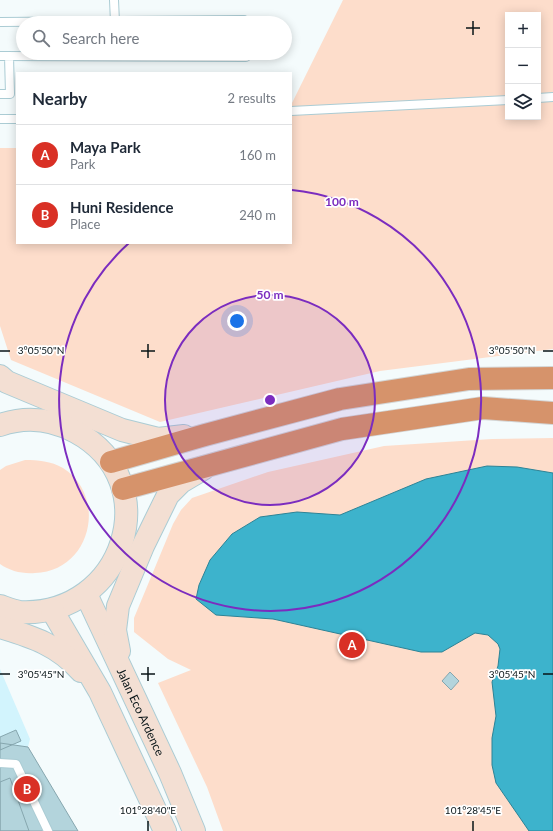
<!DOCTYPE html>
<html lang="en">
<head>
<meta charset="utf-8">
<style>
	body { margin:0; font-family:Lato,sans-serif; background:#f6f6f7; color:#1f2937 }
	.controls { position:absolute; right:12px; top:12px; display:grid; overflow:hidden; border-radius:0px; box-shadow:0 2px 10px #0003 }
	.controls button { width:36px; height:36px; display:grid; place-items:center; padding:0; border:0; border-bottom:1px solid #e0e1e3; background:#fff; color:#1f2937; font:20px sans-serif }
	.you { position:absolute; left:237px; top:321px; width:14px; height:14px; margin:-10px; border:3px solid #fff; border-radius:50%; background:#1a73e8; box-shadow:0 0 0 6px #1a73e833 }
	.badge { display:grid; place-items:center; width:26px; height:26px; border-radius:50%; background:#d93025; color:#fff; font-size:13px; font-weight:700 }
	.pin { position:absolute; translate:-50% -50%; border:2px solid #fff; box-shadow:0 1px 4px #0006 }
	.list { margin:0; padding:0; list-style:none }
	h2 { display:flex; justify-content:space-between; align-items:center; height:52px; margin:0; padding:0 16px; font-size:17px }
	h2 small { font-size:13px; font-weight:400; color:#747a83 }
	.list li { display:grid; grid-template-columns:26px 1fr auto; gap:12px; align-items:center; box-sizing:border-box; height:60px; padding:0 16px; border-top:1px solid #e0e1e3 }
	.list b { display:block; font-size:15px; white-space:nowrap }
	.list p { margin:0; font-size:13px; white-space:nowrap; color:#747a83 }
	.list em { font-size:13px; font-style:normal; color:#747a83 }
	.icon { flex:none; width:22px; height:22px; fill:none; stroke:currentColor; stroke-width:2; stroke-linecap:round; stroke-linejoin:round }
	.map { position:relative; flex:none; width:553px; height:831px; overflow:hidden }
	.search { position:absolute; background:#fff; box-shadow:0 2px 10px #0003; left:16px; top:16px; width:276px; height:44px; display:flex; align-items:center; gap:10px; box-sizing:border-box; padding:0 14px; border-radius:22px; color:#747a83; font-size:15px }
	.panel { position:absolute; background:#fff; box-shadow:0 2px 10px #0003; left:16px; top:72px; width:276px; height:172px; border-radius:0px }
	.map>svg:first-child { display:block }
</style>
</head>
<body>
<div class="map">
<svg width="553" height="831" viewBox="0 0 553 831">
	<rect width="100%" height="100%" fill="#f4fbfc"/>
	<path fill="#d2f4fd" d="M0,669L30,739L28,747L0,743Z"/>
	<path fill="#fdddcb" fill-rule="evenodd" d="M343,0H553V349L380,371L160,422L11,360L0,326V148H17V243H291V105ZM508,15H538V117H508Z
		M553,438V831H223L207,787L158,683L191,670L168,659L134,632V618L173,524L181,510L192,498L268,472L384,446L492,439Z
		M25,460C38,460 51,461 63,468C109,498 90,572 35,573C22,574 10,571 0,564V470L6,466Z"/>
	<path fill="#3db3cc" stroke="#2d8396" d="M487,466L517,467L553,473V831H529L496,783L492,765V738L496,716L492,682L498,666L500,649L498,644L488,635L475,633L442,652H421L273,619L216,615L196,599L199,585L210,560L232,534L260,517L297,512L340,515L426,479Z"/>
	<path fill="#b3d4dc" stroke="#86a6ae" d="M450,672L459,681L451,690L442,681Z
		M16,730L21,741L0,750V737Z
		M0,743L28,747L78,831H0Z
		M10,778L29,831H0V782Z"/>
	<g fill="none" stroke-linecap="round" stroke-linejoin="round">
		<defs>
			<path id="lane" d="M114,0L115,22
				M0,22L244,20V23
				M0,56L246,57V53
				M0,94H10L9,56
				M538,98L553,97
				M291,111L508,100
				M0,119H17
				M0,763L16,764L48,831"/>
			<g id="secondary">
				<path d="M0,376L7,382L122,430L158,439L184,436"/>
				<path d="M0,425C26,416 52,419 76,432C168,482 124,617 20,612C14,611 6,608 0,606"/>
				<path id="s1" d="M86,594L170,773L194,831"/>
				<path d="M52,610L100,692L165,831"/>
				<path d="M0,627C33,637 58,645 81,671"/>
				<path d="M119,651L115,630L118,606L143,546L168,495L181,482L203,469"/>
			</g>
			<path id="highway" d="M111,462L205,435L340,399L469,379L553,378
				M123,489L342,429L483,408L553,413"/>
		</defs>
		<use href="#lane" stroke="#abccd4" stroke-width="10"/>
		<use href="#secondary" stroke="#abccd4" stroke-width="24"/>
		<use href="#highway" stroke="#d3d5d5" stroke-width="24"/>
		<use href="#lane" stroke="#fff" stroke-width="8"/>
		<use href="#secondary" stroke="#f3dfd3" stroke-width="22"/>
		<use href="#highway" stroke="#d6936b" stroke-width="22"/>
	</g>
	<path fill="none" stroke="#081417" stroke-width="1.5" d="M473,21V35M466,28H480M148,344V358M0,351H10M141,351H155M543,351H553M148,667V681M0,674H10M141,674H155M543,674H553M148,821V831M473,821V831"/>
	<circle cx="270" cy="400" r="105" fill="#7b2cbf" fill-opacity=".12"/>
	<g fill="none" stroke="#7b2cbf" stroke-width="2">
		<circle cx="270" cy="400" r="105"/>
		<path d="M292 190A211 211 0 1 1 129 243"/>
	</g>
	<g text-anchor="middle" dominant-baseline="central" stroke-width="3.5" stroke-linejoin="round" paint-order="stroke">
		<g font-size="12" fill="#081417" stroke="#fff">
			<text stroke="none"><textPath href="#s1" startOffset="130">Jalan Eco Ardence</textPath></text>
		</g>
	</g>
	<g font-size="10" text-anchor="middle" fill="#081417" stroke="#fff" stroke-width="3.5" stroke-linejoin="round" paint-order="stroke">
		<text x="41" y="354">3°05'50"N</text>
		<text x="512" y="354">3°05'50"N</text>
		<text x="41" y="678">3°05'45"N</text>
		<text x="512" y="678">3°05'45"N</text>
		<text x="148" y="814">101°28'40"E</text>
		<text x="473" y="814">101°28'45"E</text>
	</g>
	<circle cx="270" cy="400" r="6" fill="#7b2cbf" stroke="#fff" stroke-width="2"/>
	<g font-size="12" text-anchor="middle" font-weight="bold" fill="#7b2cbf" stroke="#fff" stroke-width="3.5" stroke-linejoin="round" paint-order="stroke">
		<text x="342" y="206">100 m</text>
		<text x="270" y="299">50 m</text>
	</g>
</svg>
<div class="controls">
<button>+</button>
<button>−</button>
<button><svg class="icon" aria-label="layers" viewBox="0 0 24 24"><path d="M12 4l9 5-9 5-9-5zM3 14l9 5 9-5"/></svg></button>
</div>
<div class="you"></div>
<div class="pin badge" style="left:352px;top:645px">A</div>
<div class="pin badge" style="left:27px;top:789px">B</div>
<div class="search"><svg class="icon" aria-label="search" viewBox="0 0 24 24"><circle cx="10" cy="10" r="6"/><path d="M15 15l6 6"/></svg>Search here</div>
<section class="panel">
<h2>Nearby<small>2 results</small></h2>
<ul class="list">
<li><span class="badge">A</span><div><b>Maya Park</b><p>Park</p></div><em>160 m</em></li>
<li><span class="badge">B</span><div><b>Huni Residence</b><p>Place</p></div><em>240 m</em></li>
</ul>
</section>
</div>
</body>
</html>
